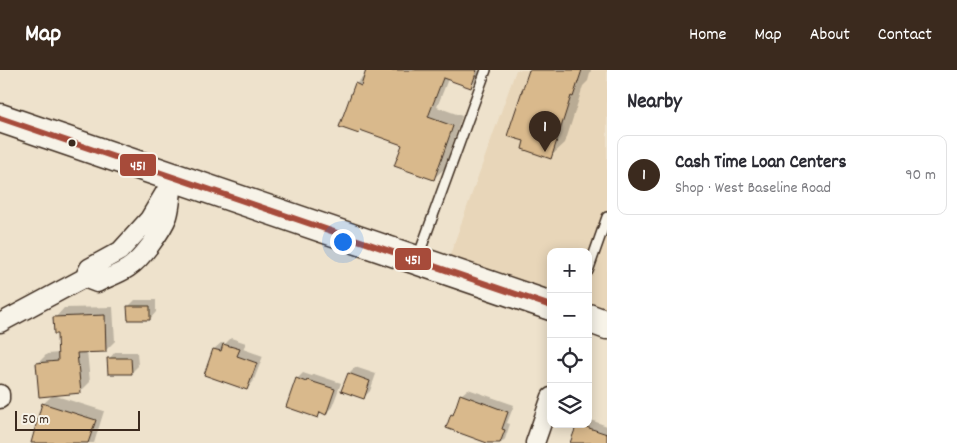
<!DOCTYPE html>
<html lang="en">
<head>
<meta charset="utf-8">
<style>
	body { margin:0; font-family:Dekko,sans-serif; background:#f2f2f3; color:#2b2b33 }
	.controls { position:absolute; right:15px; bottom:15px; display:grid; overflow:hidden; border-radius:10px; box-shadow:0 2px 12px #0003 }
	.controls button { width:45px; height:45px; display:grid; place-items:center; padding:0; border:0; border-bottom:1px solid #e1e1e2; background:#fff; color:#2b2b33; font:25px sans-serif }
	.scale { position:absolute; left:15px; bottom:12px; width:125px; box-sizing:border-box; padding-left:5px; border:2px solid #3b2a1e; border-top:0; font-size:14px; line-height:18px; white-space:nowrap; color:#3b2a1e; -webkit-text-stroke:4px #f7f3e8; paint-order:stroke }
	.you { position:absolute; left:342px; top:171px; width:18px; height:18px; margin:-12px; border:4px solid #fff; border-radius:50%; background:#1a73e8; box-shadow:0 0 0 8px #1a73e833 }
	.badge { display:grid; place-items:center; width:32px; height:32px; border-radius:50%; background:#3b2a1e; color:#fff; font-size:16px; font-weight:700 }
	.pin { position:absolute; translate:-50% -41px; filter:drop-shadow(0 1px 2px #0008) }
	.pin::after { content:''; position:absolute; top:26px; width:18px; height:15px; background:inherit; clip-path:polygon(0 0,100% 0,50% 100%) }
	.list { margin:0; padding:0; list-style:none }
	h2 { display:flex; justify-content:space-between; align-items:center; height:65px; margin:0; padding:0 20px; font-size:21px }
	h2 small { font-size:16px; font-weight:400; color:#7c7c81 }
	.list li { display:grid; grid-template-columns:32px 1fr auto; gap:15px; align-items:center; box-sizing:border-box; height:80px; margin:0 10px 10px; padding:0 10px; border:1px solid #e1e1e2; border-radius:10px }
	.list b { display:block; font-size:19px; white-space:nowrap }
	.list p { margin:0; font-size:16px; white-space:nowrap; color:#7c7c81 }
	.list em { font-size:16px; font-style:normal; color:#7c7c81 }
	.icon { flex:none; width:28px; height:28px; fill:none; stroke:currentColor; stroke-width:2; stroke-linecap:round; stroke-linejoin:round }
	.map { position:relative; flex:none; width:607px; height:373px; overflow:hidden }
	header { display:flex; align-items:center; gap:30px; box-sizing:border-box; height:70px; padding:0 25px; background:#3b2a1e; color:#fff }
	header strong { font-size:24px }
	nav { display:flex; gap:28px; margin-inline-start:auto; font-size:18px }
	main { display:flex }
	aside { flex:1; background:#fff }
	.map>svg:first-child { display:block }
</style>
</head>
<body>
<header>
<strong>Map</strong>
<nav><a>Home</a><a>Map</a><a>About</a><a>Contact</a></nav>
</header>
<main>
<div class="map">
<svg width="607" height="373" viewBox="0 0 607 373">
	<rect width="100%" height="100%" fill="#eee2cc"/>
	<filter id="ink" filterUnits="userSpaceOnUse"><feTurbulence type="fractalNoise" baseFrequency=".02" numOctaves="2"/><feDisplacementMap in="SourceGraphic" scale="10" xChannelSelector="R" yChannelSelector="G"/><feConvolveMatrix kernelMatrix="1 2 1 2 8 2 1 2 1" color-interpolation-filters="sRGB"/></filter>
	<g filter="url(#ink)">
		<path fill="#e8d6b9" d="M516,0H607V255L588,248V182H551V236L445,199Z"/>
		<path fill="#0003" d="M368,0H482L480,7L470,17L448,9L437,37L462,46L444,99L434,108L403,74L362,60L359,62L356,14L366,4Z
			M530,0H591L588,11L583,16L565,73L550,87L526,71Z
			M135,230H156V242L150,249L129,236Z
			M113,237L115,271L105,281H87L90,312L81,321L37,294L47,284L59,283L58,263L55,248L64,238Z
			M231,268L246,273L243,279L263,286L253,312L247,319L214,279L221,273L225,274Z
			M115,282H137L138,296L131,303L109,289Z
			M355,297L376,304L370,321L364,327L349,303Z
			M303,303L312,306L314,304L341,313L332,337L326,343L322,342L317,347L297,309Z
			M468,319L514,335L507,353L510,354L505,369L501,373H491L452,345L456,341L461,325Z
			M53,325L104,341L94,373H42L43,334Z
			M588,349L607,356V373H571L578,354H588Z"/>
		<path fill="#d9b98c" stroke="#3b2a1e" d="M366,0H477L471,18L443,8L428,47L453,56L434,110L394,96L402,75L360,60L359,64L339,57L355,13L361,16Z
			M529,0H582L573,27L571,26L551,89L522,79L524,71L507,66Z
			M127,236H150V250H128Z
			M105,245L106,282L77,283L81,323L39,327L36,293L58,291L57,264H54L53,247Z
			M223,274L240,279L237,286L257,293L247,320L204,305L213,279L221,281Z
			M107,288H131L132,304H108Z
			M348,303L370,311L364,329L341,321Z
			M296,308L306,312L307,310L335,319L326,345L320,342L318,348L286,337Z
			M460,324L508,342L502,359L505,360L500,373H487L446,358L451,344L453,345Z
			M42,333L96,350L88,373H31Z
			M577,354L607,364V373H570Z"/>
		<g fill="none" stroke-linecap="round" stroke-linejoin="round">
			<defs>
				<path id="service" d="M418,187L486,0
					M588,201L607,147"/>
				<path id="minor" d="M84,208L97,213C107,208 119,204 128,198C142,189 162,161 168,146C171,136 171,125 173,115
					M0,253L84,208L89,198L120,181L130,170L149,149L174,107
					M0,324V329
					M535,373L551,327"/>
				<path id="primary" d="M0,48L551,236
					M588,248L607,255"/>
			</defs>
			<use href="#service" stroke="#3b2a1e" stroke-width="12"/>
			<use href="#minor" stroke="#3b2a1e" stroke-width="21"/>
			<use href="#primary" stroke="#3b2a1e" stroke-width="31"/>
			<use href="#service" stroke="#f7f3e8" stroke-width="9"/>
			<use href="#minor" stroke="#f7f3e8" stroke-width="18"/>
			<use href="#primary" stroke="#f7f3e8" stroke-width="28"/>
			<defs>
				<path id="bus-1" d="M0,48L551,236"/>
			</defs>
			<use href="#bus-1" stroke="#f7f3e8" stroke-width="10"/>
			<use href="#bus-1" stroke="#a74b3a" stroke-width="6"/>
		</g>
	</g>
	<circle fill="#3b2a1e" stroke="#f7f3e8" stroke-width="2" cx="72" cy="73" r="4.5"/>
	<g stroke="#f7f3e8" stroke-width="2">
		<rect x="119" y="83" width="38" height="24" rx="5" fill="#a74b3a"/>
		<rect x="394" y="177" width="38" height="24" rx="5" fill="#a74b3a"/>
	</g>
	<g font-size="14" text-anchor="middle" font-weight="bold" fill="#fff">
		<text x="138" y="100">451</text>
		<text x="413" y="194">451</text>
	</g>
</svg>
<div class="controls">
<button>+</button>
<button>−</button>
<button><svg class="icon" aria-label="locate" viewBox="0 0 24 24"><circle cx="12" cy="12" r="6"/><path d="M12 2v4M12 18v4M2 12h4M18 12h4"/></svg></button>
<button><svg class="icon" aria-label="layers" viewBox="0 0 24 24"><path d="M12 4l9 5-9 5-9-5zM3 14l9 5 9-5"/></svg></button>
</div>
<div class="scale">50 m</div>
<div class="you"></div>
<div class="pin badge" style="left:545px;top:82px">1</div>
</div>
<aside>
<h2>Nearby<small></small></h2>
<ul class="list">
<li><span class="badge">1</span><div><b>Cash Time Loan Centers</b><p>Shop · West Baseline Road</p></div><em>90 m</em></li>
</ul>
</aside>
</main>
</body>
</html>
